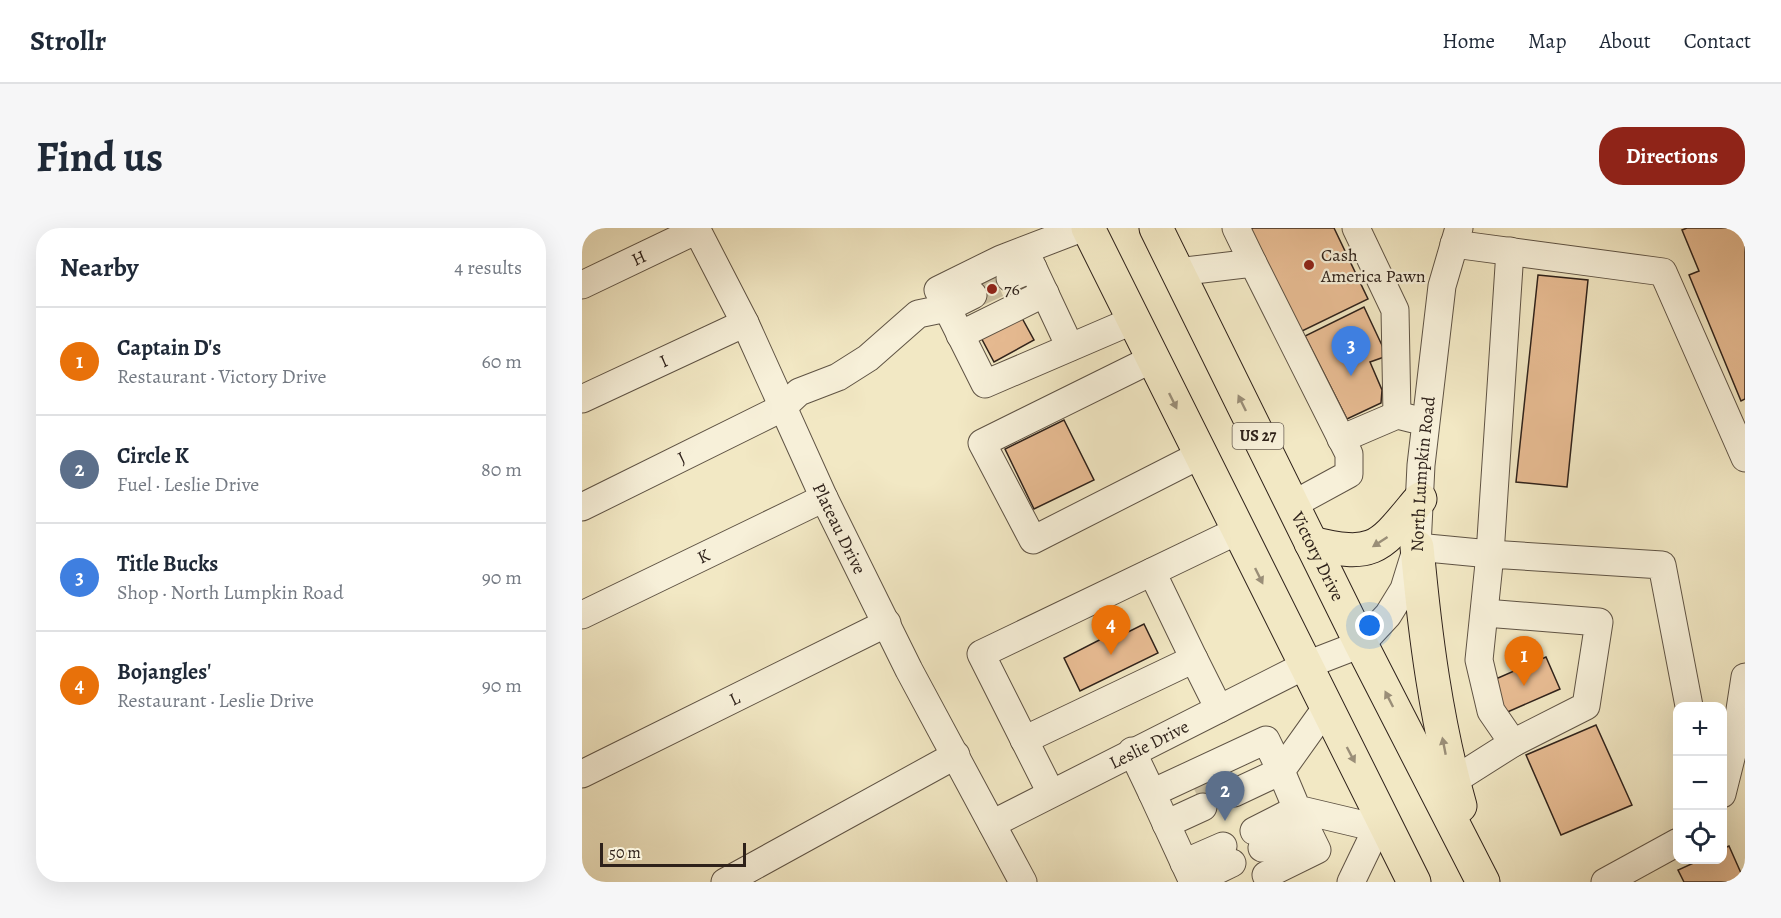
<!DOCTYPE html>
<html lang="en">
<head>
<meta charset="utf-8">
<style>
	body { margin:0; font-family:Alegreya,serif; background:#f6f6f7; color:#1f2937 }
	.controls { position:absolute; right:18px; bottom:18px; display:grid; overflow:hidden; border-radius:12px; box-shadow:0 6px 24px #0002 }
	.controls button { width:54px; height:54px; display:grid; place-items:center; padding:0; border:0; border-bottom:2px solid #e0e1e3; background:#fff; color:#1f2937; font:30px sans-serif }
	.scale { position:absolute; left:18px; bottom:15px; width:146px; box-sizing:border-box; padding-left:6px; border:3px solid #2e211a; border-top:0; font-size:16px; line-height:21px; white-space:nowrap; color:#2e211a; -webkit-text-stroke:4px #f7f0d9; paint-order:stroke }
	.you { position:absolute; left:788px; top:398px; width:21px; height:21px; margin:-15px; border:4px solid #fff; border-radius:50%; background:#1a73e8; box-shadow:0 0 0 9px #1a73e833 }
	.badge { display:grid; place-items:center; width:39px; height:39px; border-radius:50%; background:#8f2418; color:#fff; font-size:20px; font-weight:700 }
	.pin { position:absolute; translate:-50% -50px; filter:drop-shadow(0 2px 3px #0008) }
	.pin::after { content:''; position:absolute; top:32px; width:21px; height:18px; background:inherit; clip-path:polygon(0 0,100% 0,50% 100%) }
	.list { margin:0; padding:0; list-style:none }
	h2 { display:flex; justify-content:space-between; align-items:center; height:78px; margin:0; padding:0 24px; font-size:26px }
	h2 small { font-size:20px; font-weight:400; color:#747a83 }
	.list li { display:grid; grid-template-columns:39px 1fr auto; gap:18px; align-items:center; box-sizing:border-box; height:108px; padding:0 24px; border-top:2px solid #e0e1e3 }
	.list b { display:block; font-size:22px; white-space:nowrap }
	.list p { margin:0; font-size:20px; white-space:nowrap; color:#747a83 }
	.list em { font-size:20px; font-style:normal; color:#747a83 }
	.icon { flex:none; width:33px; height:33px; fill:none; stroke:currentColor; stroke-width:2; stroke-linecap:round; stroke-linejoin:round }
	.map { position:relative; flex:none; width:1163px; height:654px; overflow:hidden; border-radius:24px }
	header { display:flex; align-items:center; gap:36px; box-sizing:border-box; height:84px; padding:0 30px; background:#fff; border-bottom:2px solid #e0e1e3 }
	header strong { font-size:28px }
	nav { display:flex; gap:33px; margin-inline-start:auto; font-size:21px }
	.intro { display:flex; align-items:center; justify-content:space-between; box-sizing:border-box; height:144px; padding:0 36px }
	h1 { margin:0; font-size:42px }
	.button { padding:15px 27px; border-radius:24px; background:#8f2418; color:#fff; font-size:21px; font-weight:700 }
	main { display:flex; gap:36px; padding:0 36px }
	aside { flex:1; background:#fff; border-radius:24px; box-shadow:0 6px 24px #0002 }
	.map>svg:first-child { display:block }
</style>
</head>
<body>
<header>
<strong>Strollr</strong>
<nav><a>Home</a><a>Map</a><a>About</a><a>Contact</a></nav>
</header>
<div class="intro"><h1>Find us</h1><a class="button">Directions</a></div>
<main>
<aside>
<h2>Nearby<small>4 results</small></h2>
<ul class="list">
<li><span class="badge" style="background:#e8710a">1</span><div><b>Captain D's</b><p>Restaurant · Victory Drive</p></div><em>60 m</em></li>
<li><span class="badge" style="background:#5c6f8a">2</span><div><b>Circle K</b><p>Fuel · Leslie Drive</p></div><em>80 m</em></li>
<li><span class="badge" style="background:#3f7fe0">3</span><div><b>Title Bucks</b><p>Shop · North Lumpkin Road</p></div><em>90 m</em></li>
<li><span class="badge" style="background:#e8710a">4</span><div><b>Bojangles'</b><p>Restaurant · Leslie Drive</p></div><em>90 m</em></li>
</ul>
</aside>
<div class="map">
<svg width="1163" height="654" viewBox="0 0 1163 654">
	<rect width="100%" height="100%" fill="#f2e8c4"/>
	<filter id="stains"><feTurbulence type="fractalNoise" baseFrequency=".00333" numOctaves="4"/><feColorMatrix values="0 0 0 0 .2 0 0 0 0 .09 0 0 0 0 .02 0 0 0 .5 -.17"/></filter>
	<radialGradient id="worn" r=".72"><stop offset=".6" stop-color="#630" stop-opacity="0"/><stop offset="1" stop-color="#630" stop-opacity=".3"/></radialGradient>
	<path fill="#e8bc93" stroke="#2e211a" stroke-width="1.5" d="M671,0H752L786,71L716,105L667,2Z
		M1105,0H1163V171L1159,173L1107,47L1117,43L1100,2Z
		M956,47L1006,52L985,259L934,254Z
		M782,79L805,128L788,134L800,162L799,175L765,191L723,108Z
		M435,81L452,112L412,134L395,102Z
		M482,192L512,252L452,281L423,221Z
		M562,396L576,425L498,463L482,430L531,405L534,410Z
		M964,429L978,461L921,486L907,454Z
		M1014,497L1050,577L979,607L944,527Z
		M1147,618L1163,654H1102L1096,642L1118,632H1140V621Z"/>
	<g fill="none" stroke-linecap="round" stroke-linejoin="round">
		<path stroke="#cbc0a2" stroke-width="27" stroke-dasharray="27 14" stroke-linecap="butt" d="M391,67L428,50
			M613,563L646,547"/>
		<defs>
			<g id="minor">
				<path id="s1" d="M114,0L163,95L242,270L327,442L441,654"/>
				<path d="M500,0L419,31L356,62L403,156L552,92"/>
				<path d="M654,0L671,35"/>
				<path d="M774,0L813,82L815,187"/>
				<path d="M872,16L1081,44L1163,230"/>
				<path d="M443,23L488,119"/>
				<path d="M595,44L671,35L767,226V246L710,277"/>
				<path d="M428,50L451,40"/>
				<path id="s2" d="M0,57L115,2"/>
				<path d="M378,107L463,65"/>
				<path d="M570,131L400,215L451,312L618,227"/>
				<path id="s3" d="M0,171L163,95"/>
				<path d="M759,211L815,187L831,191"/>
				<path id="s4" d="M0,279L200,180L217,164L256,149L286,130L336,86L365,80L391,67"/>
				<path d="M835,319L908,326L928,23"/>
				<path d="M570,344L612,431"/>
				<path d="M903,385L1017,394L1004,478L931,515"/>
				<path id="s5" d="M0,387L242,270"/>
				<path d="M744,480L699,543L715,581L795,600L804,595"/>
				<path d="M442,512L612,431L637,481"/>
				<path d="M550,523L570,565"/>
				<path id="s6" d="M0,546L305,395"/>
				<path d="M871,553L931,515L909,483L897,432L908,326L1080,337L1107,478"/>
				<path d="M469,565L399,426L655,303"/>
				<path d="M1140,566L1153,514L1163,449"/>
				<path id="s7" d="M410,596L722,438L779,416L806,387L822,361L835,319L839,237L860,58L877,0"/>
				<path d="M584,596L621,579"/>
				<path d="M672,603L715,581L735,622L684,647"/>
				<path d="M680,620L724,600"/>
				<path d="M602,635L641,618"/>
				<path d="M143,654L374,527"/>
				<path d="M611,654L570,565L684,512L699,543L652,565"/>
				<path d="M611,654L650,635"/>
				<path d="M769,654L795,600"/>
				<path d="M1023,654L1096,614"/>
			</g>
			<g id="highway">
				<path d="M506,0L832,654"/>
				<path id="s8" d="M574,0L779,416L901,654"/>
				<path d="M729,315C794,331 798,319 838,271"/>
				<path d="M835,319C843,407 854,493 878,578"/>
			</g>
		</defs>
		<use href="#minor" stroke="#5f5344" stroke-width="29"/>
		<use href="#highway" stroke="#2e211a" stroke-width="35"/>
		<use href="#minor" stroke="#f7f0d9" stroke-width="27"/>
		<use href="#highway" stroke="#f2e8c4" stroke-width="33"/>
	</g>
	<defs><path id="oneway-solid" d="M-6-.8H1V-3.2L6.5 0L1 3.2V.8H-6Z" transform="scale(1.5)"/></defs>
	<g fill="#9a8e78">
		<use href="#oneway-solid" transform="translate(591 173) rotate(64)"/>
		<use href="#oneway-solid" transform="translate(660 175) rotate(-116)"/>
		<use href="#oneway-solid" transform="translate(798 314) rotate(147)"/>
		<use href="#oneway-solid" transform="translate(677 348) rotate(64)"/>
		<use href="#oneway-solid" transform="translate(807 471) rotate(-117)"/>
		<use href="#oneway-solid" transform="translate(862 518) rotate(-101)"/>
		<use href="#oneway-solid" transform="translate(769 527) rotate(62)"/>
	</g>
	<g fill="#8f2418" stroke="#f7f0d9" stroke-width="2">
		<circle cx="727" cy="37" r="6"/>
		<circle cx="410" cy="61" r="6"/>
	</g>
	<g text-anchor="middle" dominant-baseline="central" stroke-width="4.5" stroke-linejoin="round" paint-order="stroke">
		<rect fill="#f7f0d9" stroke="#6a5f53" stroke-width="1.5" x="650.5" y="195" width="51" height="26" rx="4.5"/>
		<g font-size="16" font-weight="bold" fill="#2e211a">
			<text x="676" y="208">US 27</text>
		</g>
		<g font-size="18" fill="#2e211a" stroke="#f7f0d9" text-anchor="start">
			<text x="739" y="27">Cash<tspan x="739" dy="21">America Pawn</tspan></text>
			<text x="422" y="61">76</text>
		</g>
		<g font-size="18" fill="#2e211a" stroke="#f7f0d9">
			<text stroke="none"><textPath href="#s2" startOffset="63">H</textPath></text>
			<text stroke="none"><textPath href="#s3" startOffset="90">I</textPath></text>
			<text stroke="none"><textPath href="#s4" startOffset="111">J</textPath></text>
			<text stroke="none"><textPath href="#s7" startOffset="598">North Lumpkin Road</textPath></text>
			<text stroke="none"><textPath href="#s1" startOffset="333">Plateau Drive</textPath></text>
			<text stroke="none"><textPath href="#s5" startOffset="135">K</textPath></text>
			<text stroke="none"><textPath href="#s8" startOffset="366">Victory Drive</textPath></text>
			<text stroke="none"><textPath href="#s6" startOffset="170">L</textPath></text>
			<text stroke="none"><textPath href="#s7" startOffset="176">Leslie Drive</textPath></text>
		</g>
	</g>
	<rect width="100%" height="100%" filter="url(#stains)"/>
	<rect width="100%" height="100%" fill="url(#worn)"/>
</svg>
<div class="controls">
<button>+</button>
<button>−</button>
<button><svg class="icon" aria-label="locate" viewBox="0 0 24 24"><circle cx="12" cy="12" r="6"/><path d="M12 2v4M12 18v4M2 12h4M18 12h4"/></svg></button>
</div>
<div class="scale">50 m</div>
<div class="you"></div>
<div class="pin badge" style="left:942px;top:458px;background:#e8710a">1</div>
<div class="pin badge" style="left:643px;top:593px;background:#5c6f8a">2</div>
<div class="pin badge" style="left:769px;top:148px;background:#3f7fe0">3</div>
<div class="pin badge" style="left:529px;top:427px;background:#e8710a">4</div>
</div>
</main>
</body>
</html>
